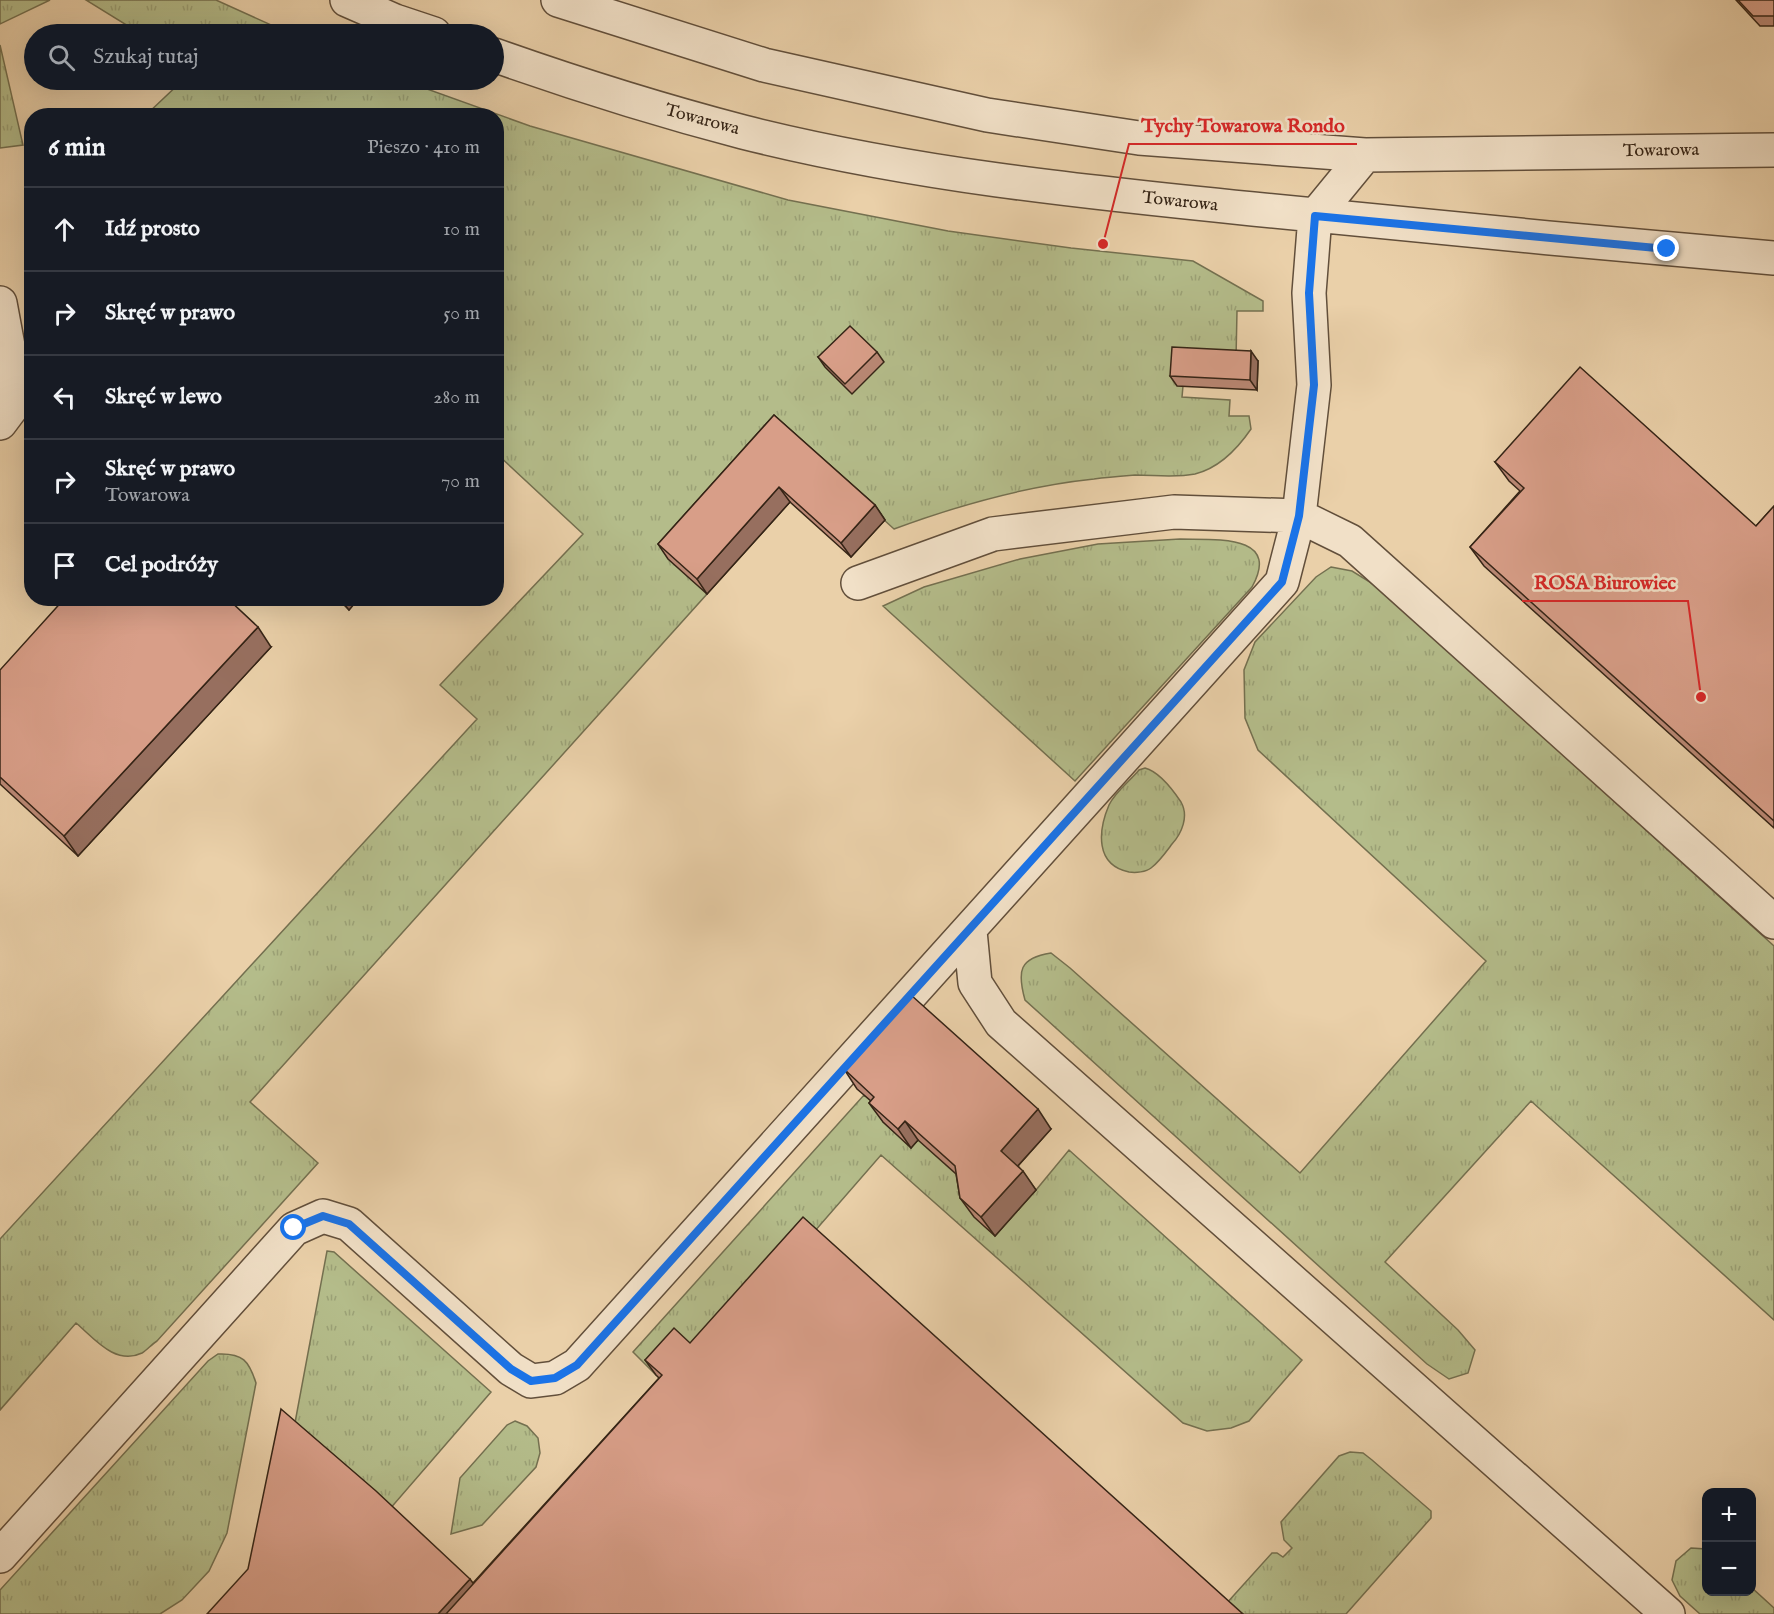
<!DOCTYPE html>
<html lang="pl">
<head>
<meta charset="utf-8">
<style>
	body { margin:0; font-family:"IM FELL English",serif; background:#242831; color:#f1f3f6 }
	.controls { position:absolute; right:18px; bottom:18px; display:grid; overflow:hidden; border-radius:12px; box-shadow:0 6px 24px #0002 }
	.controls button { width:54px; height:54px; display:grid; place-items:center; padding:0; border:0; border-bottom:2px solid #363941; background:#171b24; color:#f1f3f6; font:30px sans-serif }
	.stop { position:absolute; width:18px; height:18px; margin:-14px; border:4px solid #1a73e8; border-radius:50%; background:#fff }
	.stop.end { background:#1a73e8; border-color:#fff; box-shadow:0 2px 6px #0008 }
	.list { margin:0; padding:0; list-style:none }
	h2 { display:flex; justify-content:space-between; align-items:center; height:78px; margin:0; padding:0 24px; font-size:26px }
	h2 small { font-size:20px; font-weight:400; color:#9ea1a6 }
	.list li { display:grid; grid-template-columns:39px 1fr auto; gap:18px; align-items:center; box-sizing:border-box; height:84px; padding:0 24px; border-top:2px solid #363941 }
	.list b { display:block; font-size:22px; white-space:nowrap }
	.list p { margin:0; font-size:20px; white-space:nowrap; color:#9ea1a6 }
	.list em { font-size:20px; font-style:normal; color:#9ea1a6 }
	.icon { flex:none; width:33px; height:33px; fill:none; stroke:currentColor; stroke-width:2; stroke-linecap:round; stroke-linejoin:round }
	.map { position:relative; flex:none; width:1774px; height:1614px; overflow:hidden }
	.search { position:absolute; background:#171b24; box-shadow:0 6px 24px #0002; left:24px; top:24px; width:480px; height:66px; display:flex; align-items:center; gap:15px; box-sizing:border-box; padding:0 21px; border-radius:33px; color:#9ea1a6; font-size:22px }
	.panel { position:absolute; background:#171b24; box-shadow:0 6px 24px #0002; left:24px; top:108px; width:480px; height:498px; border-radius:24px }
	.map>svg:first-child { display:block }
</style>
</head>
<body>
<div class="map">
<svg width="1774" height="1614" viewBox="0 0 1774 1614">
	<defs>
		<pattern id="grass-tufts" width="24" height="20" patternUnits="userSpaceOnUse" patternTransform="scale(1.5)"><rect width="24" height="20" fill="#b4bc8a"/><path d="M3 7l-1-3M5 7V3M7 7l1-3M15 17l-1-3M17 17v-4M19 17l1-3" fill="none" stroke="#9ba176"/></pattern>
	</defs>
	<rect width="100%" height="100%" fill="#ead0a9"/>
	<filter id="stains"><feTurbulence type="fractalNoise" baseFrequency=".00333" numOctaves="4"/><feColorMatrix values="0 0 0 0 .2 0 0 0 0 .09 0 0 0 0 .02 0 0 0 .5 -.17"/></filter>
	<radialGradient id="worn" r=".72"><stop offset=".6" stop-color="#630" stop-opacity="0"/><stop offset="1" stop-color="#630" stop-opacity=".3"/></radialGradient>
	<path fill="url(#grass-tufts)" stroke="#747050" stroke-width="1.5" d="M0,0H50L0,24Z
		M86,0H216L291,34H141Z
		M0,45L23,145L0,148Z
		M183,80H402L530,126L788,200L948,231L1071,248L1193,261L1263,301V311H1237L1236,359L1183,386L1182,397L1230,400L1229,416H1249L1251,429C1238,448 1219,468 1195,474C1175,478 1155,475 1135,475C1122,476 1108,477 1094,479C1026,486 959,505 894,529L785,430L707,594L250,1102L318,1163L157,1341C152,1344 147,1350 142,1353C115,1366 94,1338 76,1323L0,1410V1239L477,719L440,685L583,534L497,454L496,116L146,115Z
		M1180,539C1213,540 1282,533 1252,587L1075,781L883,606L924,587L1020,559L1098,544Z
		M1331,567L1352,571L1378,587L1774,946V1320L1531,1101L1385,1262L1458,1330L1475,1350L1468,1373L1449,1379L1427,1364L1025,1000C1017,971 1019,958 1051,953L1070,968L1300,1173L1486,961L1258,750L1245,718L1244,670L1255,642L1316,577Z
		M1145,768C1160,772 1173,790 1181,802C1189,816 1182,833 1172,844C1166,852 1159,862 1151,868C1146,872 1136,873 1129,872C1095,865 1098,831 1109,805C1115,792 1130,781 1139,770Z
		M864,1095L888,1116L883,1122L911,1147L918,1140L1036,1190L1069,1150L1302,1360L1249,1421L1231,1428L1207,1431L1183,1423L881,1155L814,1232L656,1375L633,1352Z
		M327,1251L334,1252L491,1392L389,1510L294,1428Z
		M218,1354C243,1353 249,1361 256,1383L227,1533L209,1571L182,1600L160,1614H0V1590L208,1361Z
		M515,1421L527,1426L538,1438L540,1453L536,1467L482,1525L451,1534L460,1478L507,1425Z
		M1350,1452L1363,1453L1372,1460L1431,1511V1518L1346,1614H1237L1226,1604L1272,1553H1277L1283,1557L1292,1548L1284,1540L1281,1522L1339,1456Z
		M1691,1548L1706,1549V1592H1752V1588L1774,1608V1614H1700L1680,1596L1672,1580L1676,1561Z"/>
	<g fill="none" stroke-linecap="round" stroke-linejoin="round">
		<defs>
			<path id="minor" d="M347,0L395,21L434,34
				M558,0L764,65L987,115L1139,138L1365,155L1774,150
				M494,55C576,84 659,110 743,132C910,174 1083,192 1253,209C1427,227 1600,243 1774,258
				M1365,155L1315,216L1309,293L1314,385L1299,516L1350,541L1774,922
				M0,303L11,362L15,403L0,423
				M970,931L975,983L1001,1023L1668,1614
				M0,1556L294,1229L323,1216L349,1224L511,1369L531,1381L555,1378L577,1365L1282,582L1299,516L1174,512L993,534L858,583"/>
		</defs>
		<use href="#minor" stroke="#624f3b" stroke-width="36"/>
		<use href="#minor" stroke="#f1e0c7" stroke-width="33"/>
	</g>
	<path fill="#ba8875" stroke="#352416" stroke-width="1.5" d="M1736,0H1774V26H1760Z
		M877,352L884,362L852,394L825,367L818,357Z
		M1258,361L1257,390L1177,386L1170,376Z
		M774,415L875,505L885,520L851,557L790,502L707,594L668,559L658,544Z
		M1495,462L1756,526L1774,506V828L1484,566L1470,547L1520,491L1509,481Z
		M337,598H359L349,610Z
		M271,647L78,856L0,784V670Z
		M844,1069L1051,1129L1018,1166L1036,1190L995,1236L974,1217L960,1198L956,1174L918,1140L911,1148L883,1122L869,1103L871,1101L857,1089Z
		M690,1343L1243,1614H207L473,1583L659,1378L656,1375L645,1360Z"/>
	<path fill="#976f5f" stroke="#352416" stroke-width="1.5" d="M1251,351L1258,361L1257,390L1250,380Z
		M779,487L790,502L707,594L697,579Z
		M875,505L885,520L851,557L841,543Z
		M351,598H359L349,610L345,605Z
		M258,627L271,647L78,856L64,836Z
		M1038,1109L1051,1129L1014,1170L1001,1151Z
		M905,1121L918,1140L911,1148L898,1129Z
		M1023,1171L1036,1190L995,1236L981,1217Z
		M470,1579L484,1598L469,1614H438Z"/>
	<path fill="#d89e88" stroke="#352416" stroke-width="1.5" d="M1738,0H1774V16H1753Z
		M850,326L877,352L845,384L818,357Z
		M1172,347L1251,351L1250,380L1170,376Z
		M1580,367L1756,526L1774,506V821L1470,547L1524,488L1495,462Z
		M774,415L875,505L841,543L779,487L697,579L658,544Z
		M65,598H227L258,627L64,836L0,777V670Z
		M339,598H351L345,605Z
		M911,995L1038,1109L1001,1151L1023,1171L981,1217L960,1198L955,1166L905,1121L898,1129L869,1103L874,1097L844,1069Z
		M803,1217L1243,1614H446L662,1375L645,1360L674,1328L690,1343Z
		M281,1409L376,1491L470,1579L438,1614H207L248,1569Z"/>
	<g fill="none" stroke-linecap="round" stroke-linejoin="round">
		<path stroke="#1a73e8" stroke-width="8" d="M294,1228L323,1216L349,1224L511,1369L531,1381L555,1378L577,1365L1282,582L1299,516L1314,385L1309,293L1315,216L1667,249"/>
	</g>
	<g text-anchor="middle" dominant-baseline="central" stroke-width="5" stroke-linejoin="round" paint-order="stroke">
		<g font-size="18" fill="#352416" stroke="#f1e0c7">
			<text transform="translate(702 120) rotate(15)">Towarowa</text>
			<text transform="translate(1661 151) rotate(-1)">Towarowa</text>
			<text transform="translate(1180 202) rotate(6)">Towarowa</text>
		</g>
	</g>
	<path fill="none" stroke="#d62828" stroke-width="2" d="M1103 244L1129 144H1357M1701 697L1688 601H1522"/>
	<g fill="#d62828" stroke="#f1e0c7" stroke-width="2">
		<circle cx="1103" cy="244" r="6"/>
		<circle cx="1701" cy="697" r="6"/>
	</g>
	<g font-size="20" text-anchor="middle" font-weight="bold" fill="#d62828" stroke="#f1e0c7" stroke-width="5" stroke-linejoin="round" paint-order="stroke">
		<text x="1243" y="132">Tychy Towarowa Rondo</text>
		<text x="1605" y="589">ROSA Biurowiec</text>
	</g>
	<rect width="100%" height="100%" filter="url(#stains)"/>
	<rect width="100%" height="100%" fill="url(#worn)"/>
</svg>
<div class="controls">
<button>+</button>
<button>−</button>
</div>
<div class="stop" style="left:294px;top:1228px"></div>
<div class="stop end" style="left:1667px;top:249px"></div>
<div class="search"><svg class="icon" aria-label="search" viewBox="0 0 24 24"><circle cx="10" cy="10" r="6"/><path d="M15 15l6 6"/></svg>Szukaj tutaj</div>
<section class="panel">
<h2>6 min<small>Pieszo · 410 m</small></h2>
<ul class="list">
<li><svg class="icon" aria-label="ahead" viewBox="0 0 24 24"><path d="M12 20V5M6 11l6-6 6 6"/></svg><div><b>Idź prosto</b></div><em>10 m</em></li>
<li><svg class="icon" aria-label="right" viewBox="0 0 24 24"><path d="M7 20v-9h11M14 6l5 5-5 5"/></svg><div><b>Skręć w prawo</b></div><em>50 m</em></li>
<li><svg class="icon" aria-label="left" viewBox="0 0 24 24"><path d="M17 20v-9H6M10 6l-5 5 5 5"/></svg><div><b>Skręć w lewo</b></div><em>280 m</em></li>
<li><svg class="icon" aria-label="right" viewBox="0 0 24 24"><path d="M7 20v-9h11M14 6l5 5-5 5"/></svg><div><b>Skręć w prawo</b><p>Towarowa</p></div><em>70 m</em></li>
<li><svg class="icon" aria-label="arrive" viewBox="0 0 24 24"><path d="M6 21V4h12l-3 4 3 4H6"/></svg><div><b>Cel podróży</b></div></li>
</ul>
</section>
</div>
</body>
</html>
